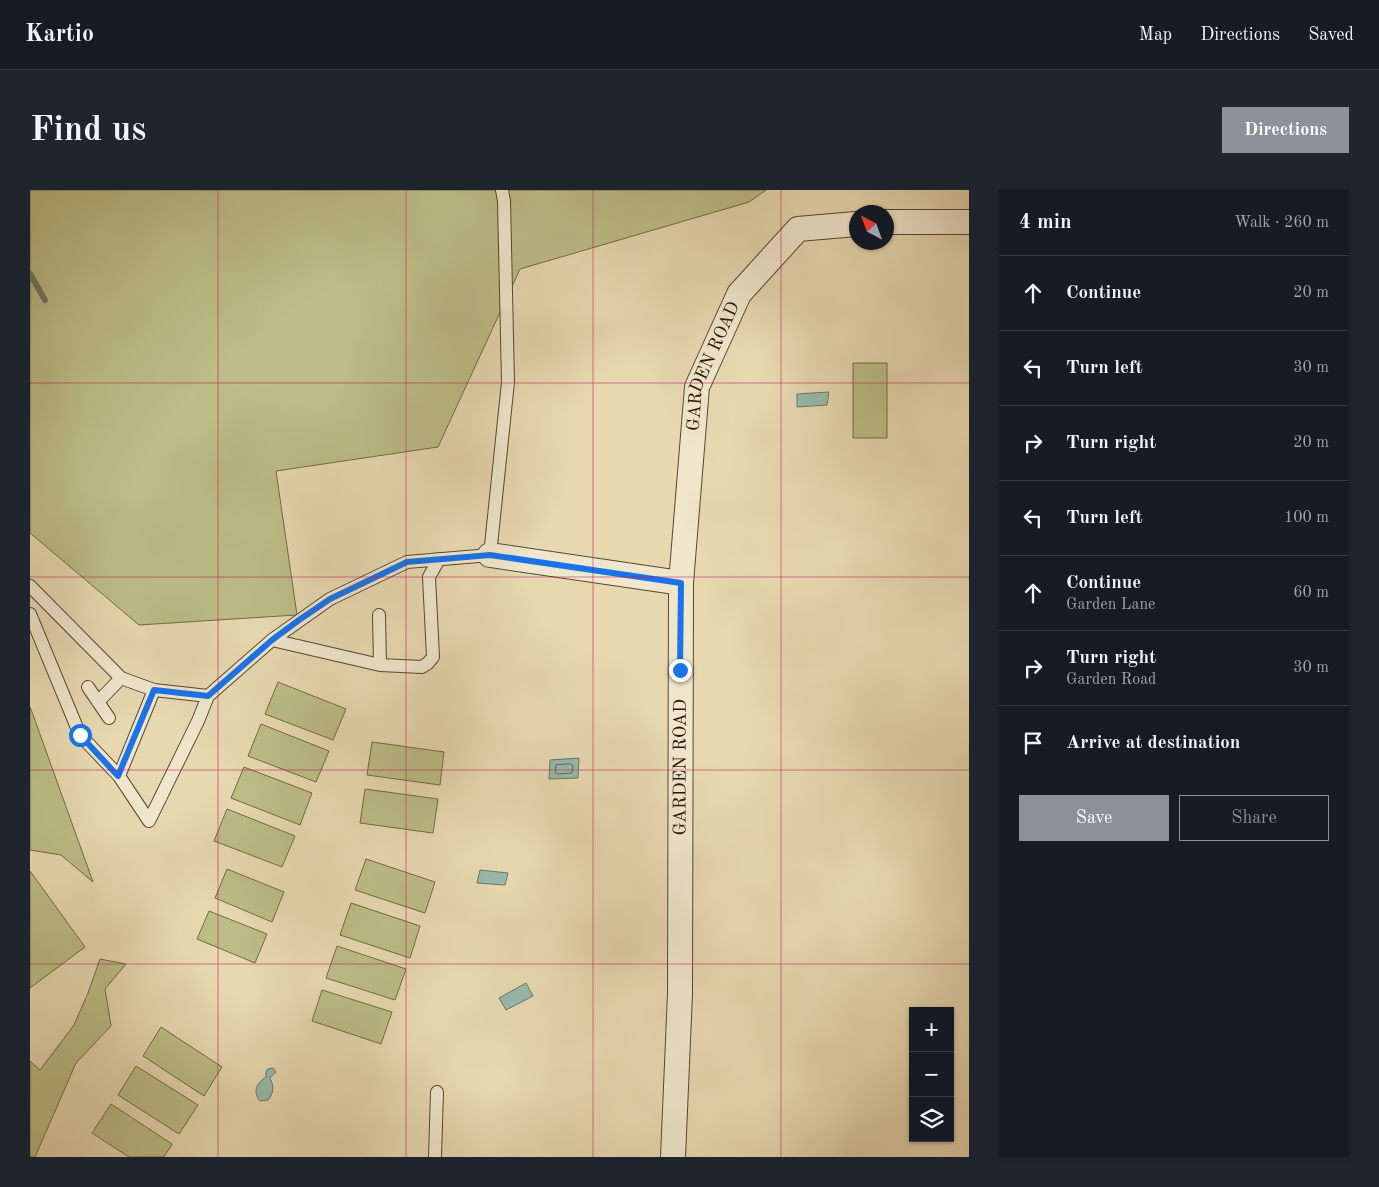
<!DOCTYPE html>
<html lang="en">
<head>
<meta charset="utf-8">
<style>
	body { margin:0; font-family:"Old Standard TT",serif; background:#20242c; color:#f1f3f6 }
	.controls { position:absolute; right:15px; bottom:15px; display:grid; overflow:hidden; border-radius:0px; box-shadow:0 1px 4px #0004 }
	.controls button { width:45px; height:45px; display:grid; place-items:center; padding:0; border:0; border-bottom:1px solid #363941; background:#171b24; color:#f1f3f6; font:25px sans-serif }
	.compass { position:absolute; left:819px; top:15px; width:45px; height:45px; border-radius:50%; background:#171b24; box-shadow:0 1px 4px #0004; rotate:319deg }
	.stop { position:absolute; width:15px; height:15px; margin:-11px; border:4px solid #1a73e8; border-radius:50%; background:#fff }
	.stop.end { background:#1a73e8; border-color:#fff; box-shadow:0 1px 5px #0008 }
	.list { margin:0; padding:0; list-style:none }
	h2 { display:flex; justify-content:space-between; align-items:center; height:65px; margin:0; padding:0 20px; font-size:21px }
	h2 small { font-size:16px; font-weight:400; color:#9ea1a6 }
	.list li { display:grid; grid-template-columns:32px 1fr auto; gap:15px; align-items:center; box-sizing:border-box; height:75px; padding:0 20px; border-top:1px solid #363941 }
	.list b { display:block; font-size:19px; white-space:nowrap }
	.list p { margin:0; font-size:16px; white-space:nowrap; color:#9ea1a6 }
	.list em { font-size:16px; font-style:normal; color:#9ea1a6 }
	.actions { display:flex; gap:10px; padding:15px 20px }
	.actions a { flex:1; padding:11px 0; border:1px solid #8c9099; border-radius:0px; text-align:center; font-size:18px; color:#8c9099 }
	.actions .main { background:#8c9099; color:#fff }
	.icon { flex:none; width:28px; height:28px; fill:none; stroke:currentColor; stroke-width:2; stroke-linecap:round; stroke-linejoin:round }
	.map { position:relative; flex:none; width:939px; height:967px; overflow:hidden; border-radius:0px }
	header { display:flex; align-items:center; gap:30px; box-sizing:border-box; height:70px; padding:0 25px; background:#171b24; border-bottom:1px solid #363941 }
	header strong { font-size:24px }
	nav { display:flex; gap:28px; margin-inline-start:auto; font-size:18px }
	.intro { display:flex; align-items:center; justify-content:space-between; box-sizing:border-box; height:120px; padding:0 30px }
	h1 { margin:0; font-size:35px }
	.button { padding:12px 22px; border-radius:0px; background:#8c9099; color:#fff; font-size:18px; font-weight:700 }
	main { display:flex; gap:30px; padding:0 30px }
	aside { flex:1; background:#171b24; border-radius:0px; box-shadow:0 1px 4px #0004 }
	.map>svg:first-child { display:block }
</style>
</head>
<body>
<header>
<strong>Kartio</strong>
<nav><a>Map</a><a>Directions</a><a>Saved</a></nav>
</header>
<div class="intro"><h1>Find us</h1><a class="button">Directions</a></div>
<main>
<div class="map">
<svg width="939" height="967" viewBox="0 0 939 967">
	<rect width="100%" height="100%" fill="#e7d8b0"/>
	<filter id="stains"><feTurbulence type="fractalNoise" baseFrequency=".004" numOctaves="4"/><feColorMatrix values="0 0 0 0 .2 0 0 0 0 .09 0 0 0 0 .02 0 0 0 .5 -.17"/></filter>
	<radialGradient id="worn" r=".72"><stop offset=".6" stop-color="#630" stop-opacity="0"/><stop offset="1" stop-color="#630" stop-opacity=".3"/></radialGradient>
	<path fill="#bcbd87" stroke="#716a47" d="M0,0H736L719,12L490,79L408,257L246,281L267,425L109,435L0,343Z
		M823,173H857V248H823Z
		M248,492L316,519L303,550L235,524Z
		M0,517L2,522L63,692L31,665L0,660Z
		M231,534L299,561L286,592L218,566Z
		M342,552L414,562L410,595L337,585Z
		M214,577L282,603L270,635L201,608Z
		M335,599L408,609L403,643L330,633Z
		M197,619L265,646L252,677L184,651Z
		M336,669L405,692L395,723L325,700Z
		M197,679L254,702L242,732L185,708Z
		M0,681L55,757L0,798Z
		M321,713L390,736L380,768L310,745Z
		M179,721L237,744L225,773L167,749Z
		M307,756L376,779L365,810L296,788Z
		M70,769L96,774L75,799L81,836L46,873L5,967H0V871L10,880L44,835L58,803Z
		M292,800L362,822L351,854L282,831Z
		M131,837L192,877L174,906L113,866Z
		M106,876L168,915L149,944L88,905Z
		M81,914L142,954L134,967H99L62,943Z"/>
	<path fill="#97baab" stroke="#6a7969" d="M799,202L797,215L767,217V204Z
		M549,568L548,588L519,589L520,570Z
		M450,680L478,683L475,695L447,693Z
		M496,793L503,806L476,820L469,808Z
		M243,878L246,882L240,888C244,896 244,903 238,910L230,911C222,901 227,893 236,887V881L238,879Z"/>
	<g fill="none" stroke-linecap="round" stroke-linejoin="round">
		<path stroke="#5e6959" stroke-width="1" d="M541,574L543,576L542,583L527,584L525,582L526,575Z"/>
		<path stroke="#6a7969" stroke-width="6" d="M0,84L15,110"/>
		<defs>
			<path id="lane" d="M0,396L91,488L68,512
				M0,424L50,545L89,586L124,500L178,506
				M349,425L350,475L392,477L398,473L403,467L399,387L409,369
				M242,450L350,475
				M91,488L124,500
				M58,497L79,528
				M89,586L119,631L168,531L178,506L242,450L300,409L377,372L460,365L478,192L474,11L472,0
				M405,967L407,902"/>
			<g id="street">
				<path d="M856,32H939"/>
				<path d="M460,365L651,393"/>
				<path id="s1" d="M643,967L650,804L651,393L667,197L709,104L768,39L826,34"/>
			</g>
		</defs>
		<use href="#lane" stroke="#564831" stroke-width="14"/>
		<use href="#street" stroke="#564831" stroke-width="26"/>
		<use href="#lane" stroke="#efe6cc" stroke-width="12"/>
		<use href="#street" stroke="#efe6cc" stroke-width="24"/>
	</g>
	<g fill="none" stroke-linecap="round" stroke-linejoin="round">
		<path stroke="#1a73e8" stroke-width="6" d="M50,545L88,586L124,500L178,506L242,450L269,430L300,409L377,372L460,365L651,393L650,480"/>
	</g>
	<path fill="none" stroke="#c2185b" stroke-width="1" stroke-opacity="0.55" d="M188,0V967M376,0V967M563,0V967M751,0V967M0,193H939M0,387H939M0,580H939M0,774H939"/>
	<g text-anchor="middle" dominant-baseline="central" stroke-width="4.5" stroke-linejoin="round" paint-order="stroke">
		<g font-size="18" fill="#261807" stroke="#efe6cc">
			<text stroke="none"><textPath href="#s1" startOffset="795">GARDEN ROAD</textPath></text>
			<text stroke="none"><textPath href="#s1" startOffset="390">GARDEN ROAD</textPath></text>
		</g>
	</g>
	<rect width="100%" height="100%" filter="url(#stains)"/>
	<rect width="100%" height="100%" fill="url(#worn)"/>
</svg>
<div class="controls">
<button>+</button>
<button>−</button>
<button><svg class="icon" aria-label="layers" viewBox="0 0 24 24"><path d="M12 4l9 5-9 5-9-5zM3 14l9 5 9-5"/></svg></button>
</div>
<svg class="compass" viewBox="-18 -18 36 36"><path d="M0-13l5 13h-10z" fill="#e53935"/><path d="M0 13l5-13h-10z" fill="#9ea1a6"/></svg>
<div class="stop" style="left:50px;top:545px"></div>
<div class="stop end" style="left:650px;top:480px"></div>
</div>
<aside>
<h2>4 min<small>Walk · 260 m</small></h2>
<ul class="list">
<li><svg class="icon" aria-label="ahead" viewBox="0 0 24 24"><path d="M12 20V5M6 11l6-6 6 6"/></svg><div><b>Continue</b></div><em>20 m</em></li>
<li><svg class="icon" aria-label="left" viewBox="0 0 24 24"><path d="M17 20v-9H6M10 6l-5 5 5 5"/></svg><div><b>Turn left</b></div><em>30 m</em></li>
<li><svg class="icon" aria-label="right" viewBox="0 0 24 24"><path d="M7 20v-9h11M14 6l5 5-5 5"/></svg><div><b>Turn right</b></div><em>20 m</em></li>
<li><svg class="icon" aria-label="left" viewBox="0 0 24 24"><path d="M17 20v-9H6M10 6l-5 5 5 5"/></svg><div><b>Turn left</b></div><em>100 m</em></li>
<li><svg class="icon" aria-label="ahead" viewBox="0 0 24 24"><path d="M12 20V5M6 11l6-6 6 6"/></svg><div><b>Continue</b><p>Garden Lane</p></div><em>60 m</em></li>
<li><svg class="icon" aria-label="right" viewBox="0 0 24 24"><path d="M7 20v-9h11M14 6l5 5-5 5"/></svg><div><b>Turn right</b><p>Garden Road</p></div><em>30 m</em></li>
<li><svg class="icon" aria-label="arrive" viewBox="0 0 24 24"><path d="M6 21V4h12l-3 4 3 4H6"/></svg><div><b>Arrive at destination</b></div></li>
</ul>
<div class="actions"><a class="main">Save</a><a>Share</a></div>
</aside>
</main>
</body>
</html>
